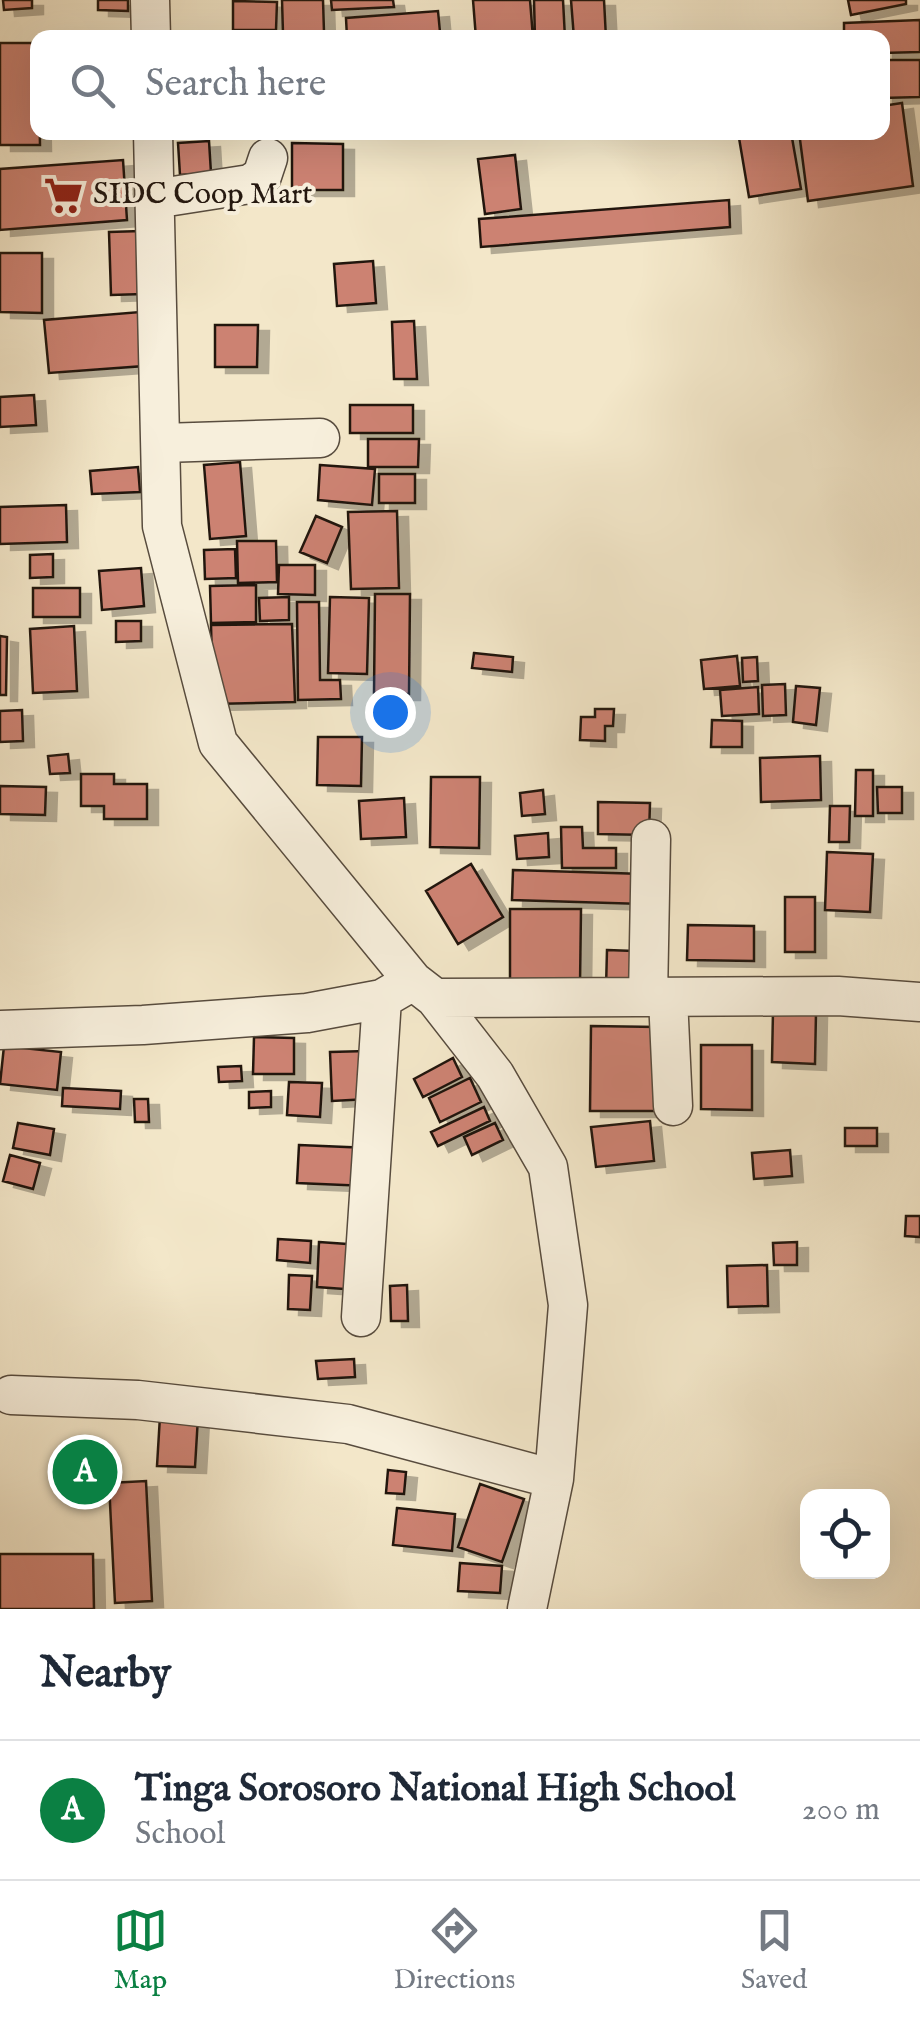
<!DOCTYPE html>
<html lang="en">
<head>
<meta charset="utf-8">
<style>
	body { margin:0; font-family:"IM FELL English",serif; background:#f6f6f7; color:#1f2937 }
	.controls { position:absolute; right:30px; bottom:30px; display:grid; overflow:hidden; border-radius:20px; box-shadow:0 10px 40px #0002 }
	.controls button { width:90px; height:90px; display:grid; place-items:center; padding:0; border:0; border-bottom:2px solid #e0e1e3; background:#fff; color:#1f2937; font:50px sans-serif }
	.you { position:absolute; left:390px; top:712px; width:35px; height:35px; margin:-25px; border:8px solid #fff; border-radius:50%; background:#1a73e8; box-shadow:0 0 0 15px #1a73e833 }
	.badge { display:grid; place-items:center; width:65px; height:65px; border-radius:50%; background:#0b8043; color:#fff; font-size:32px; font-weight:700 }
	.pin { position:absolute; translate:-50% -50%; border:5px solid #fff; box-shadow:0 2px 10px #0006 }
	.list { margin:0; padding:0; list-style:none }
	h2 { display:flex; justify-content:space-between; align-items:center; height:130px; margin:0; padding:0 40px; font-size:42px }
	h2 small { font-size:32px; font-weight:400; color:#747a83 }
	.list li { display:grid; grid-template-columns:65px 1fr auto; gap:30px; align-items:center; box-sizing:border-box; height:140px; padding:0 40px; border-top:2px solid #e0e1e3 }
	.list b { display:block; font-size:38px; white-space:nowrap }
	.list p { margin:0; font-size:32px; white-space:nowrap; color:#747a83 }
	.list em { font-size:32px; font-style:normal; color:#747a83 }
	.icon { flex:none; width:55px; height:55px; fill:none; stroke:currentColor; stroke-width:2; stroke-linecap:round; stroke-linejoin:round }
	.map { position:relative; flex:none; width:920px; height:1609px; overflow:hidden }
	.search { position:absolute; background:#fff; box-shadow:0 10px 40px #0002; left:30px; right:30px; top:30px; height:110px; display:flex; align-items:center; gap:25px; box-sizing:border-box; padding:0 35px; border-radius:20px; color:#747a83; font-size:38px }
	.sheet { height:270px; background:#fff }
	nav { display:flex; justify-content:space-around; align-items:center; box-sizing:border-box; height:140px; border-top:2px solid #e0e1e3; background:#fff; font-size:28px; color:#747a83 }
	nav a { display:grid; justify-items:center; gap:5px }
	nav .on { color:#0b8043 }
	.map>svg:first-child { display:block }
</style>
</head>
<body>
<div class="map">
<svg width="920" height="1609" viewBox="0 0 920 1609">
	<defs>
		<filter id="shadow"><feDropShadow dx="11" dy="6" stdDeviation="0" flood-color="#0004"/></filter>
	</defs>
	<rect width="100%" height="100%" fill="#f3e7c9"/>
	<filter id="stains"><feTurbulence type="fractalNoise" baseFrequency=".002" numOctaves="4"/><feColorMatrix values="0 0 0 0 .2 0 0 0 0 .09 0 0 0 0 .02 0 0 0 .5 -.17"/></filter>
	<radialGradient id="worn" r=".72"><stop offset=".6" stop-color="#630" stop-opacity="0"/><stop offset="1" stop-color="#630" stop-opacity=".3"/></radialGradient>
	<path fill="#cc8272" stroke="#241810" stroke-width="2.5" filter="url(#shadow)" d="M3,0H32V8L4,10Z
		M98,0H128V11L98,10Z
		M282,0H323L324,32L283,33Z
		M331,0H393L394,7L332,10Z
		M473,0H530L533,38H476Z
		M534,0H563L565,38H535Z
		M571,0H604L606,38H574Z
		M848,0H906V4L851,15Z
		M233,1L277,2L276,30H233Z
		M438,11L440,32L428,33L429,38H405L404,34L347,38L346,18Z
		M920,20V52L882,53V38H844V23Z
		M0,43H38L40,145H0Z
		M882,60H920V97L882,98Z
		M902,103L913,186L808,201L799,132H882V106Z
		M738,132H791L801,189L749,197Z
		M209,141L211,173L180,175L178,143Z
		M292,143L343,144V190H292Z
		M515,155L521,209L485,214L478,159Z
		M123,160L127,220L0,230V169Z
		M729,200L730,227L481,247L479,219Z
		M141,231L143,294L111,295L109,232Z
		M0,253H42V313L0,312Z
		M373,261L376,303L337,306L334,264Z
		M140,312L144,366L49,373L44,320Z
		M414,321L417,379H394L392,322Z
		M215,325H258L257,367H215Z
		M34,395L36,425L0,427V397Z
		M350,405H413V433H350Z
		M368,439H419L418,467H368Z
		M240,462L246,536L210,539L204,465Z
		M320,465L375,469L372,505L318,500Z
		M138,467L140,492L92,494L90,471Z
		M379,474H415V503H379Z
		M66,505L67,542L0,544V507Z
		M397,511L399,588L351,589L348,512Z
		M316,516L342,527L327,563L300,552Z
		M237,541H276L277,582L238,583Z
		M235,549L236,578L205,579L204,550Z
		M53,554V577L30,578V555Z
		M279,565H315V595L278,594Z
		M141,568L144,606L102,610L99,571Z
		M256,585V622L211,623L210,586Z
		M33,588H80V617H33Z
		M375,594H410L409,694H374Z
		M289,597V620L260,621L259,598Z
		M330,597L369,598L367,674L328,673Z
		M297,602H319L320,680H340L341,699L298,700Z
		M116,621H141V641L116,642Z
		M292,624L295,702L213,704L211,625Z
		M74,626L77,691L33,693L30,629Z
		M0,636L7,637L6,695H0Z
		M474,653L513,657L512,672L472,668Z
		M737,656L740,686L704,689L701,660Z
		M757,657L758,681L743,682L742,658Z
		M785,684L786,715L763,716L762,685Z
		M796,686L820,688L816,725L793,722Z
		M758,687L759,714L722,716L720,690Z
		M595,709H614L613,726H605V741L580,740L581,717H595Z
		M22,710L23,741L0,742V711Z
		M712,720L742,721V747H711Z
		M318,737H362L361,786L317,785Z
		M68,754L70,773L50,774L48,756Z
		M820,756L821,800L761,802L760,758Z
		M856,770H873V816H855Z
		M81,774H114V784H147V819H104V806H81Z
		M431,777H480L479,848L430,847Z
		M0,786L46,787L45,815L0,814Z
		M877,787H902V813H878Z
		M543,790L545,814L522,816L520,793Z
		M404,798L406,837L361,839L359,801Z
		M598,802L650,803L649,835L598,834Z
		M830,806H850L849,842H829Z
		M561,827H582L583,848H616V868H562Z
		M548,833L549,857L517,859L515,836Z
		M827,852L873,854L870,912L825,910Z
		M471,864L503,917L458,944L426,891Z
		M513,870L644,874L643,904L512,900Z
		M785,897H815V952H785Z
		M510,909H581L580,985H510Z
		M688,925L754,926V961L687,960Z
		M607,950L634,951L633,989L606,988Z
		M773,1011L816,1012L815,1064L772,1062Z
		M591,1026L658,1027L657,1111H590Z
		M254,1037L294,1038V1074H253Z
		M701,1045H752V1110L701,1109Z
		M4,1046L61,1052L57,1090L0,1084Z
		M367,1051L369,1099L332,1101L330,1052Z
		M453,1058L462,1077L423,1097L414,1079Z
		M241,1066L242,1081L219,1082L218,1067Z
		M470,1078L481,1102L440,1122L429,1098Z
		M289,1082L322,1083L320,1117L287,1115Z
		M63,1088L121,1091L120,1109L62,1106Z
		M271,1091V1107L249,1108V1092Z
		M134,1099H148L149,1122H135Z
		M484,1107L490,1121L438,1146L431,1132Z
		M650,1121L654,1161L596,1167L591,1127Z
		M18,1123L54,1129L50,1155L13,1148Z
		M495,1123L503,1140L472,1155L464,1137Z
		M845,1128H877V1146H845Z
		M299,1145L369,1148L367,1186L297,1183Z
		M790,1150L792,1176L754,1179L752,1153Z
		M10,1155L40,1163L33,1189L3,1181Z
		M906,1216H920V1237L905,1236Z
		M278,1239L311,1241L310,1263L277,1260Z
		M319,1242L361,1245L358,1290L317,1287Z
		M797,1242V1265H774L773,1243Z
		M767,1265L768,1306L728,1307L727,1266Z
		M289,1275L312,1276L310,1310L288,1309Z
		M407,1285L408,1321H391L390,1286Z
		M354,1359L355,1377L318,1379L316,1361Z
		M160,1416L198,1417L195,1467L157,1466Z
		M388,1470L406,1472L404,1494L386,1493Z
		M146,1481L152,1601L115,1603L109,1483Z
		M480,1484L524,1499L502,1562L458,1547Z
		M397,1508L455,1514L452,1551L393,1545Z
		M0,1554H93L94,1609H0Z
		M460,1563L502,1566L500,1593L458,1591Z"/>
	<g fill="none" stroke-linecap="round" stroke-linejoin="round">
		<defs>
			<path id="minor" d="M150,0L151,38
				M153,132L162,526L218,743L413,981L435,998L495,1075L548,1167L568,1305L554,1479L527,1609
				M154,199L250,184L262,176L268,158
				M163,443L320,438
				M648,997L651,839
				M435,998L838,996L920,1002
				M668,998L673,1106
				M0,1030L143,1025L307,1013L382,999L413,981
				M361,1317L382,999
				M11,1395L138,1400L348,1424L554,1479"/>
		</defs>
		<use href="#minor" stroke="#584c3e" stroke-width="41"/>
		<use href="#minor" stroke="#f7efdc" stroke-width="38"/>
	</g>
	<defs>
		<symbol id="supermarket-bare" viewBox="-9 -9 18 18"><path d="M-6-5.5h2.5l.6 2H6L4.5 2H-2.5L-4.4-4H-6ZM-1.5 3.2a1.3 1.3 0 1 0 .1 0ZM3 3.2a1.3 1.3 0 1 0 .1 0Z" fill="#8f2418" stroke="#f7efdc" stroke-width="2.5" paint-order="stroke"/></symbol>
	</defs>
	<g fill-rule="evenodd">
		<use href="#supermarket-bare" x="36" y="168" width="55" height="55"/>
	</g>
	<g text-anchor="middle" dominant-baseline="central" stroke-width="8" stroke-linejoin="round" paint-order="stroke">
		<g font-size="30" fill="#241810" stroke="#f7efdc" text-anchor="start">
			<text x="93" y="195">SIDC Coop Mart</text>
		</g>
	</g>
	<rect width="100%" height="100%" filter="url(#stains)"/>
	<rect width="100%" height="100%" fill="url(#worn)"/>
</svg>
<div class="controls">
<button><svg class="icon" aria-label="locate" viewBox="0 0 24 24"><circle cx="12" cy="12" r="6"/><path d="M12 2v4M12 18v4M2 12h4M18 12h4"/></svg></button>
</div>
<div class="you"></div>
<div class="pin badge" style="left:85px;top:1472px">A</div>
<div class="search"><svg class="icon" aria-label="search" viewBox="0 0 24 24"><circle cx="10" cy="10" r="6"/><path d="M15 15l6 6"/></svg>Search here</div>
</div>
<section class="sheet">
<h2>Nearby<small></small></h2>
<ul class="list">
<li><span class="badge">A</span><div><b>Tinga Sorosoro National High School</b><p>School</p></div><em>200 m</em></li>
</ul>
</section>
<nav>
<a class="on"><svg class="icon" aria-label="map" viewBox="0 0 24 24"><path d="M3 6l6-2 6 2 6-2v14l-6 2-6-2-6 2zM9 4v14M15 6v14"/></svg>Map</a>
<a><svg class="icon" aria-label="directions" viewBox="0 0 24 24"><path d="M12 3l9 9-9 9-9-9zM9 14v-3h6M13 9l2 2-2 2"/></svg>Directions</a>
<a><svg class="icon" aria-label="saved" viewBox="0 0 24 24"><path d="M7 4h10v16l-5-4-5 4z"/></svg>Saved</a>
</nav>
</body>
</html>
